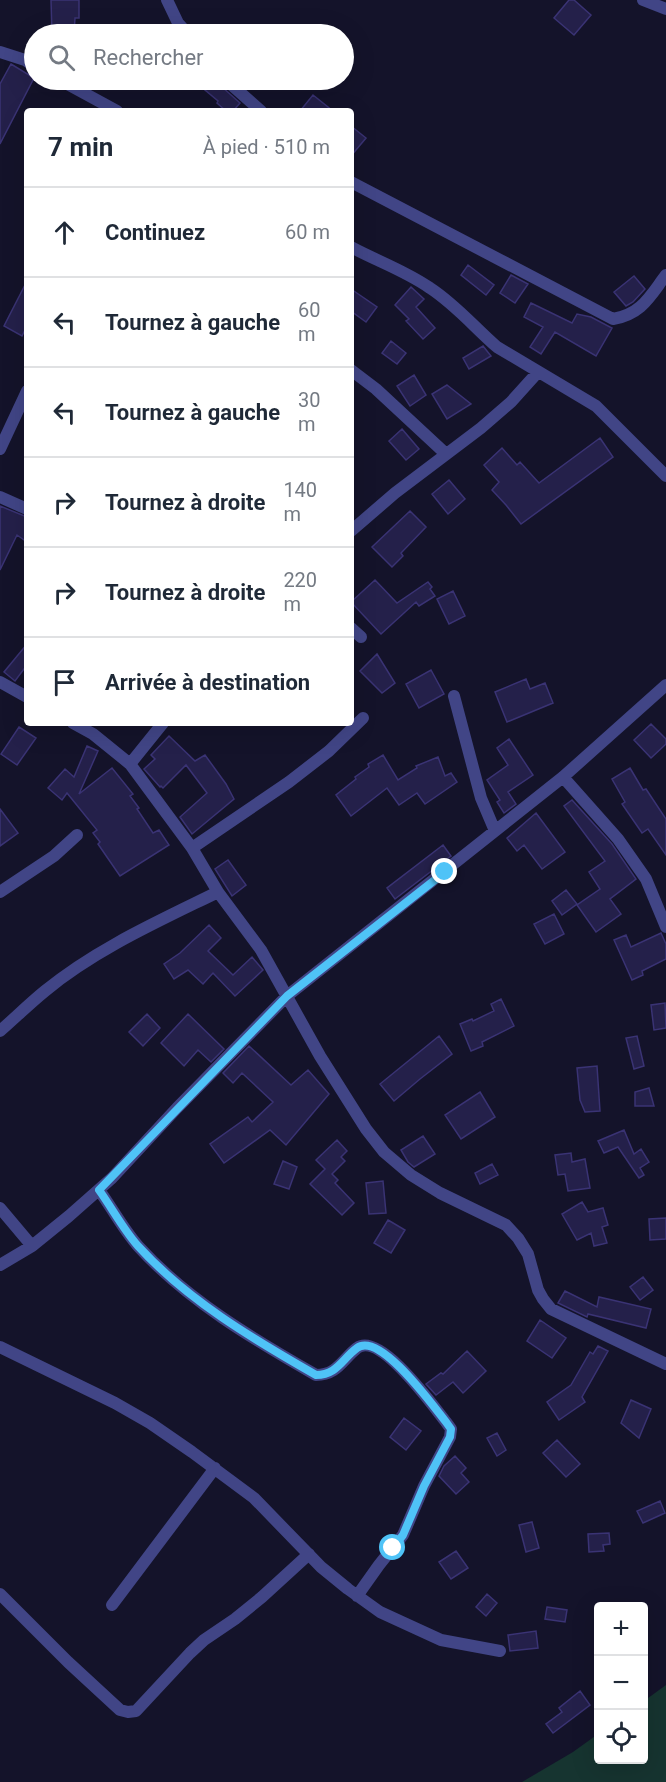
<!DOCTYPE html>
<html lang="fr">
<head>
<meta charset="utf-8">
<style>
	body { margin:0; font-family:Roboto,sans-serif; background:#f6f6f7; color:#1f2937 }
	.controls { position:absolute; right:18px; bottom:18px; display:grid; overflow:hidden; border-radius:6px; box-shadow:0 6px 24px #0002 }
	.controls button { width:54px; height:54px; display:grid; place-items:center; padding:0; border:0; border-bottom:2px solid #e0e1e3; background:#fff; color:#1f2937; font:30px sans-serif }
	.stop { position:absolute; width:18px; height:18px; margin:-14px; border:4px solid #4fc3f7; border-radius:50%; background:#fff }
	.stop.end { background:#4fc3f7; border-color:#fff; box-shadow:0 2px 6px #0008 }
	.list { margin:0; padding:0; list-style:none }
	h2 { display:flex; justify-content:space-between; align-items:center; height:78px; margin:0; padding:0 24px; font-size:26px }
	h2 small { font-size:20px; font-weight:400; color:#747a83 }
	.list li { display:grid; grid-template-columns:39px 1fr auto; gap:18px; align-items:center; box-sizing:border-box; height:90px; padding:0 24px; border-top:2px solid #e0e1e3 }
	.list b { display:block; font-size:22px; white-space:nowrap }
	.list em { font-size:20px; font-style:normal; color:#747a83 }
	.icon { flex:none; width:33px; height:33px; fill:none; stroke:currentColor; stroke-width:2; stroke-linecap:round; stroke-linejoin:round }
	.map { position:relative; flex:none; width:666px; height:1782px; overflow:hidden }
	.search { position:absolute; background:#fff; box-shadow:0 6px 24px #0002; left:24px; top:24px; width:330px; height:66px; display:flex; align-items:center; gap:15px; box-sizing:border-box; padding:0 21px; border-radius:33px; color:#747a83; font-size:22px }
	.panel { position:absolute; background:#fff; box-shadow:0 6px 24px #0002; left:24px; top:108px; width:330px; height:618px; border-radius:6px }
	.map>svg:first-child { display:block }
</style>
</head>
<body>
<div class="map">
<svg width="666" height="1782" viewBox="0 0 666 1782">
	<rect width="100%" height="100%" fill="#14132a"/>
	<path fill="#163430" d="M666,1685V1782H522L573,1752L598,1734V1760H644V1701Z"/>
	<path fill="#24204a" stroke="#3a3374" stroke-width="1.5" d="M51,0H79V18H75L74,34H52Z
		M569,0H574L591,15L574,35L554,18Z
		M11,64L34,78L0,144V84Z
		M193,80H216L221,86L240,103L233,111H226L217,103L218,101Z
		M313,95L333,111H300Z
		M351,126L366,138L351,156Z
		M468,265L494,285L486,295L461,275Z
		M511,275L528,284L515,303L500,293Z
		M634,276L645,289L633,302L626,306L614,292Z
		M27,281V326L22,336L4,326Z
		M411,287L424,299L416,307L435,328L423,339L406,321L409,319L395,305Z
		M351,289L377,307L366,322L351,311Z
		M531,303L572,323L577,314L591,317L612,328L596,356L555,332L541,354L530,347L543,327L524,317Z
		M391,341L406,353L397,364L382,353Z
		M483,346L491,356L469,369L463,358Z
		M414,375L426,395L410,406L397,386Z
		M447,385L471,404L447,419L432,394Z
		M402,429L419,449L406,460L389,441Z
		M600,438L613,457L521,524L506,505L492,490L499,482L484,465L502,448L517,465L520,462L539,483Z
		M449,480L465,499L448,514L432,494Z
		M0,506L27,517V542L17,535L0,570Z
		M410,511L426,527L401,553L403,556L392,567L372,547Z
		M375,580L397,603L428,582L432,587L430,589L435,596L419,606L416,602L381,634L351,602Z
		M453,591L465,616L449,624L437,599Z
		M27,644V665L15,681L4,672Z
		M377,654L395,683L382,693L360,671Z
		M431,670L444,694L419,708L406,684Z
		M526,679L530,689L545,683L553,703L507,722L495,692Z
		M651,724L666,739V744L651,758L634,740Z
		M19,727L36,738L17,765L1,754Z
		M169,736L195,761L205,755L226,784L234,799L192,834L180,817L207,793L186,765L163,788L161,786L160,787L144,769L155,759L151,755Z
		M509,739L533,775L508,792L516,804L504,813L497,802L500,800L487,780L508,765L497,748Z
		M87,746L98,751L79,794L112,768L133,794L130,796L139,808L137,809L153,833L159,830L169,845L120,876L98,844L100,842L93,833L97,830L67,793L62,800L48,788L65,769L74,777Z
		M383,755L398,780L417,768L416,766L438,757L445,776L451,773L457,782L425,804L417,793L399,805L387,788L351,816L336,795L356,779L355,777L369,767L368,764Z
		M630,768L643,790L646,789L666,819V855L648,829L642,833L622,804L625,802L612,779Z
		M572,800L612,844L636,879L610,899L621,914L596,932L577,905L600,889L589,872L605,861L564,806Z
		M0,809L18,833L0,846Z
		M536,813L565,852L542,869L524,845L517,851L507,838Z
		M443,845L451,856L395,899L387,888Z
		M228,860L246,885L232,896L215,869Z
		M566,890L577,904L562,915L552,901Z
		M554,914L564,934L545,944L534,924Z
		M209,925L221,938L208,951L233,975L252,957L263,970L235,996L213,973L203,984L188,970L174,979L164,964L180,953Z
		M661,933L666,944V959L642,971L643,975L632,980L614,940L626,935L631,947Z
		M501,999L514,1026L482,1042L483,1046L471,1051L460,1024L472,1019L473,1021L494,1011L491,1004Z
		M665,1003L666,1028L654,1030L651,1005Z
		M147,1014L160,1028L143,1046L129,1032Z
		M188,1014L224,1049L211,1062L198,1050L184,1066L161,1043Z
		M439,1036L452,1054L420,1079L394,1101L380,1084Z
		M637,1036L644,1066L634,1069L626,1038Z
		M249,1046L291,1085L308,1070L329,1094L286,1145L270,1130L224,1163L210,1144L248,1117L252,1122L273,1102L242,1073L233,1083L223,1073Z
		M597,1066L600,1111L585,1112L580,1100L577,1068Z
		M649,1088L654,1106H635V1092Z
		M480,1092L495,1117L461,1139L445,1115Z
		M624,1130L634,1154L641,1149L649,1162L640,1168L644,1175L639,1178L618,1147L604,1153L598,1141Z
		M423,1136L435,1154L414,1167L408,1162L401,1150Z
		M337,1140L347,1151L341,1157L345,1161L332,1174L338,1180L335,1183L354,1203L342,1215L310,1184L325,1169L316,1160Z
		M571,1153L572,1162L585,1159L590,1188L568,1191L565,1174L558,1175L555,1155Z
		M283,1161L297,1167L289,1189L274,1184Z
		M492,1164L498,1175L480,1184L475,1173Z
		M383,1181L386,1213L369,1214L366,1183Z
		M582,1202L588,1212L603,1208L608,1225L602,1227L607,1243L594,1246L591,1233L577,1240L562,1214Z
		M666,1218V1239L650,1240L649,1219Z
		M388,1220L405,1230L391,1253L374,1243Z
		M643,1277L653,1290L640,1300L630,1287Z
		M565,1291L597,1307L599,1297L651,1309L646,1328L588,1314L587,1317L558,1303Z
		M540,1320L566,1338L552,1358L527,1341Z
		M598,1346L608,1351L582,1397L585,1402L559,1420L547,1402L571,1385L590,1352L593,1354Z
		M467,1351L486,1371L463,1393L453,1382L436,1395L426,1384L441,1373L443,1374Z
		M631,1400L651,1409L639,1438L621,1423Z
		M404,1418L421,1431L406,1450L390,1437Z
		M497,1433L506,1450L497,1456L487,1438Z
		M557,1440L580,1464L566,1477L543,1453Z
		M455,1456L466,1468L461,1473L469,1482L456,1494L439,1476L444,1466Z
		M660,1501L665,1513L643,1523L637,1511Z
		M532,1522L539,1548L526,1552L519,1525Z
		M609,1533L610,1544L603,1545L604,1551L589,1552L588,1534Z
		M456,1551L468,1568L451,1579L439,1562Z
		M487,1594L497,1603L486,1616L476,1607Z
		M547,1607L567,1610L565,1622L545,1619Z
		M536,1631L538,1648L510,1651L508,1635Z
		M580,1691L590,1705L553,1733L546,1724L562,1712L559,1708Z"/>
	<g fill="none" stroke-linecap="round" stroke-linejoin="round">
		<path stroke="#414586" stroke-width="12" d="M167,0L178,23L188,34
			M643,0L666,9
			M0,52L25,60L34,66
			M60,80L117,111
			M226,80L261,111
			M351,182L613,319C642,314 650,296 666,275
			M351,247C377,261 406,271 430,288C456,305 474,327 497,347L596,406L666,476
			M351,370L376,389L446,454
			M0,449L27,391
			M0,497L27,509
			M351,531L395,493L481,428L511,402L538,372
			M351,628L361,637
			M0,682L27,697
			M454,696L481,798L495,831
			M73,723L93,734L130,764L192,848L218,892L261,950L320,1056L366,1129L384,1152L411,1175L440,1193L506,1225L518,1238L528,1254L538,1290L543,1299L551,1309L666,1364
			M130,764L163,723
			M563,777L618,839L646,879L666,927
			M192,848L289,782L329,751L363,718
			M0,892L54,856L77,835
			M0,1031C15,1018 29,1004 45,991C96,949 159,921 218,892
			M99,1190C112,1208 123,1229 138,1246C187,1300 253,1339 316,1375C337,1375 342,1360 357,1348C380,1331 433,1406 446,1422L451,1429L450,1437L424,1486L403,1535L379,1565L357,1596
			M0,1208L32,1246
			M0,1265L32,1246L69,1216L112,1178L177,1108L287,996L563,777L666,685
			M0,1347L115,1403L150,1423L192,1452L254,1498L321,1567L348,1589L380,1612L441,1640L500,1651
			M0,1594L68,1662L120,1710L128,1712L136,1711L190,1653L204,1640L235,1619L262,1597L309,1554
			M112,1605L215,1468"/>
	</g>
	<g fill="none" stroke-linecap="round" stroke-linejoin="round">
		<path stroke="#4fc3f7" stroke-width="8" d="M393,1548L403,1535L424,1486L450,1437L451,1429L446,1422C433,1406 380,1331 357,1348C342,1359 337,1375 316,1375C253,1339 187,1300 138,1246C123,1229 112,1208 99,1190L287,996L445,872"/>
	</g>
</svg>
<div class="controls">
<button>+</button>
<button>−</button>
<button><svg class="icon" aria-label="locate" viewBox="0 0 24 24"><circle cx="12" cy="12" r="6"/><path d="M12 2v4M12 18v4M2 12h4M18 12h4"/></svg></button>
</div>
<div class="stop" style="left:393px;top:1548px"></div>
<div class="stop end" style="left:445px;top:872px"></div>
<div class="search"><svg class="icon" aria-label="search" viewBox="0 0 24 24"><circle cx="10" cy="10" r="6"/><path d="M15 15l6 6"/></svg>Rechercher</div>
<section class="panel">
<h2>7 min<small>À pied · 510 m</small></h2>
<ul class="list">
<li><svg class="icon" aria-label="ahead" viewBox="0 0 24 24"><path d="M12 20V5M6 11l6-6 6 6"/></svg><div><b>Continuez</b></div><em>60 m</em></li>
<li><svg class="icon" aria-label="left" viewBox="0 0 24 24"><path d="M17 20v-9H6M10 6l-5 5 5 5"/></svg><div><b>Tournez à gauche</b></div><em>60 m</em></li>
<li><svg class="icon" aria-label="left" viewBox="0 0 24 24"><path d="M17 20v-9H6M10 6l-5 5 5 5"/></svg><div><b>Tournez à gauche</b></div><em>30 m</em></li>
<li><svg class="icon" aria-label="right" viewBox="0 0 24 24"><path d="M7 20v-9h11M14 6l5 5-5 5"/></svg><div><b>Tournez à droite</b></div><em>140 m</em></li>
<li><svg class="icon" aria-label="right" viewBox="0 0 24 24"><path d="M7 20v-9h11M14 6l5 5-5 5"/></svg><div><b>Tournez à droite</b></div><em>220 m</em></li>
<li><svg class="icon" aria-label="arrive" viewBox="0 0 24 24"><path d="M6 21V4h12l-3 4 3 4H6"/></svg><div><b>Arrivée à destination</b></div></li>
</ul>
</section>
</div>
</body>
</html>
